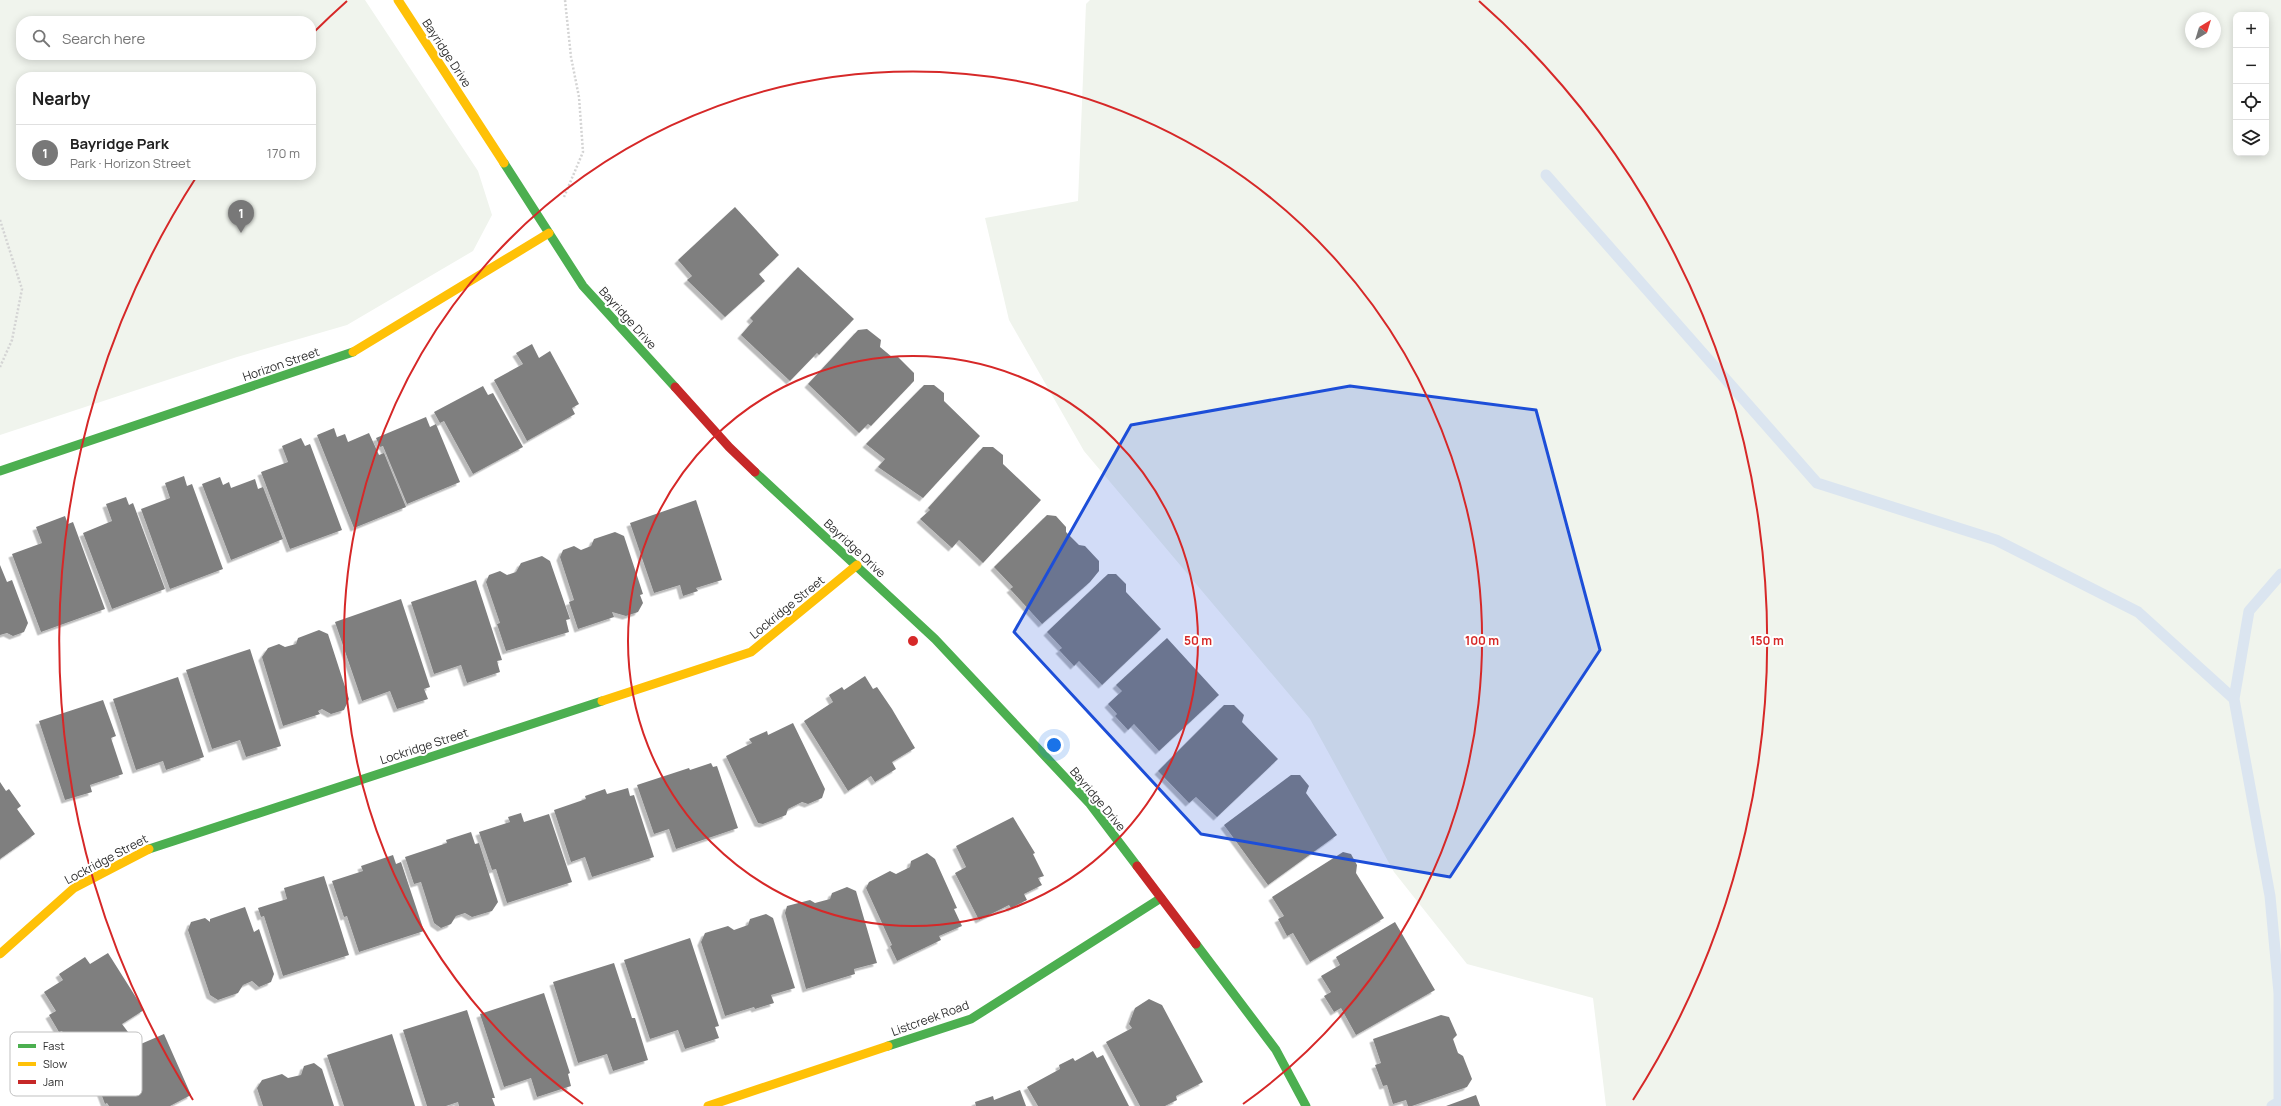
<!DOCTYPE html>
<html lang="en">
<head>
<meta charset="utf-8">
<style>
	body { margin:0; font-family:Manrope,sans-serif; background:#f6f6f6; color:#222 }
	.controls { position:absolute; right:12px; top:12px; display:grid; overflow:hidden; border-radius:8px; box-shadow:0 2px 10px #0003 }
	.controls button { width:36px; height:36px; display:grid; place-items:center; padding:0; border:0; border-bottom:1px solid #e0e0e0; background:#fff; color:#222; font:20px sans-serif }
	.compass { position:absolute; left:2185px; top:12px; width:36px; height:36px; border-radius:50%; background:#fff; box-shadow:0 2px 10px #0003; rotate:38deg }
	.you { position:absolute; left:1054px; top:745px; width:14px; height:14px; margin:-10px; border:3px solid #fff; border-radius:50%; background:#1a73e8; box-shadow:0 0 0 6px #1a73e833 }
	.badge { display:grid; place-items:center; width:26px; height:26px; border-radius:50%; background:#787878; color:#fff; font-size:13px; font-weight:700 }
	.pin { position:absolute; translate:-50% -33px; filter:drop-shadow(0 1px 2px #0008) }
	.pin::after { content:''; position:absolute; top:21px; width:14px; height:12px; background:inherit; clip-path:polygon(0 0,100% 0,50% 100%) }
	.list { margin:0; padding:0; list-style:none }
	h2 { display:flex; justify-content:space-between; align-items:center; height:52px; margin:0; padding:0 16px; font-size:17px }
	h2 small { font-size:13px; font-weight:400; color:#767676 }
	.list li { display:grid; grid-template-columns:26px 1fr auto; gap:12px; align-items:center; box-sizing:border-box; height:56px; padding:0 16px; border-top:1px solid #e0e0e0 }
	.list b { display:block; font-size:15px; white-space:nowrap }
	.list p { margin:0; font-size:13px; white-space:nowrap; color:#767676 }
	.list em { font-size:13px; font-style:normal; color:#767676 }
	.icon { flex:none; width:22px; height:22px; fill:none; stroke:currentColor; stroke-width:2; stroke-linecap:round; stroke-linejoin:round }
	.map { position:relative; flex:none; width:2281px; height:1106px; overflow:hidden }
	.search { position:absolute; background:#fff; box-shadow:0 2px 10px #0003; left:16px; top:16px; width:300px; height:44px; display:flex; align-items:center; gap:10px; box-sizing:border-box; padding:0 14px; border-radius:16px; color:#767676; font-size:15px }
	.panel { position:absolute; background:#fff; box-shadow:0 2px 10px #0003; left:16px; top:72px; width:300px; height:108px; border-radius:16px }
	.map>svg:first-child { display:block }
</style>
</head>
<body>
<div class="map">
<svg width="2281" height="1106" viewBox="0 0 2281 1106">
	<defs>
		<filter id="shadow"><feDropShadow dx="-3.5" dy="3.5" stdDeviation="0" flood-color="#0004"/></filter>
	</defs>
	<rect width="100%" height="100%" fill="#fff"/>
	<path fill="#f0f4ed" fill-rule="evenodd" d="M0,0H365L478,171L492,215L473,251L347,325L237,357L0,435ZM21,21H311V55H21ZM21,77H311V175H21Z
		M1090,0H2281V1106H1606L1593,998L1467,964L1394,872L1310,719L1084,451L1009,320L985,218L1078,201L1086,4ZM2236,15H2266V153H2236ZM2191,18H2215V42H2191Z"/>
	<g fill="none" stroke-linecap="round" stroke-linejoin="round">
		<path stroke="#dbe5f0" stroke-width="11" d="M1546,175L1817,483L1996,540L2138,612L2234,699
			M2272,1106L2279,1102V993L2270,896L2234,699L2249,611L2281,574"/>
	</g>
	<path fill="#7f7f7f" filter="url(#shadow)" d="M735,207L779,255L759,274L765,281L725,317L687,280L692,276L678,260Z
		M798,267L854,319L819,355L817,353L790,381L741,335L753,321L750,318Z
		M867,329L881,340L880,347L892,357H898L914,373V381L871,426L868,424L859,433L808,384L858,330Z
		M532,344L539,358L550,351L579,404L572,408L575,414L527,441L494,380L523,364L516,353Z
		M924,385H934L944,393V401L980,436L923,498L878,467L885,459L866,444Z
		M483,386L488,395L493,393L523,447L473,474L444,421L440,423L434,412Z
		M426,417L430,427L436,424L460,482L407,504L383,446L380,447L376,438Z
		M334,428L337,437L345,434L348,442L369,433L379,455L384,453L406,507L354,528L317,435Z
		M301,438L305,446L310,444L342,530L290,549L261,472L288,462L282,446Z
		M983,447H993L1003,455V464L1041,500L983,563L959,540L952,548L920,519L930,510L928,508Z
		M184,476L187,486L192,484L223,569L170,589L141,509L170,498L165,483Z
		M220,477L223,485L229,482L231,488L255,479L258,489L263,487L283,539L231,560L202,484Z
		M126,497L129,505L133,503L165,589L112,609L83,533L112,521L106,504Z
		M696,500L722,580L696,588L698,591L683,596L680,585L654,593L630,523Z
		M1047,515L1056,516L1066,527V532L1079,545L1085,546L1099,561V571L1090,582L1042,624L1010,589L1013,587L994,567Z
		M65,516L68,524L73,522L105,609L41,632L12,554L42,543L36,527Z
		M615,532L624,536L643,594L640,595L643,603L638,612L626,616L612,612L614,617L578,629L569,602L574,600L560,557L563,550L574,546L581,550L591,546L594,539Z
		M542,556L550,561L570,619L566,620L569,632L506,651L497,624L500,623L486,582L489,575L500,571L507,575L516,572L521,563Z
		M0,565L7,582L12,580L28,623L24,632L13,636L7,633L0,635Z
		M1108,574H1116L1126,584V592L1161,629L1102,685L1079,661L1074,666L1059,650L1062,648L1047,632Z
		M476,580L502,660L497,661L500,672L467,683L461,665L434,674L411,602Z
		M401,599L430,687L424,689L428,699L397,709L390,691L362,701L335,622Z
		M319,630L328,634L349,699L344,710L331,714L322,709L318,711L320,714L283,726L262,657L268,648L279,644L285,647L296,644L298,638Z
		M1167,638L1219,695L1159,751L1134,724L1128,730L1115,716L1117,714L1108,704L1122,691L1116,685Z
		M250,649L281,746L246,757L240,740L212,749L186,670Z
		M865,676L873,689L877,687L892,709L915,748L892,762L896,769L875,782L871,776L848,791L804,721L833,702L829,695L842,687L844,690Z
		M178,677L204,757L166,770L163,761L136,770L113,699Z
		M103,700L116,736L111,738L123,774L90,785L92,792L65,800L39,721Z
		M1224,705H1234L1244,715L1242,722L1278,759L1217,817L1196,797L1189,803L1158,771Z
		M793,723L825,789L822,798L808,804L802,802L788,809L786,815L763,824L758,823L726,756L752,743L749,739L767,731L768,735Z
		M711,763L713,767L717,766L738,828L676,849L669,829L654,834L637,785L689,768L690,770Z
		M1291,775H1300L1309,786L1306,793L1337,835L1268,885L1224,825Z
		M0,782L6,791L9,789L21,806L17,809L35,834L0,859Z
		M628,788L630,796L634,795L654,857L592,877L585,857L571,862L554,810L586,799L585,796L605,789L607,794Z
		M521,813L524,822L549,814L572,882L507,903L496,869L492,870L479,832L510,822L508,817Z
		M1013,817L1035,853L1033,854L1044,876L1038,878L1042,885L1024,894L1027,900L1011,908L1009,905L979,920L955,873L966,867L956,846Z
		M471,832L475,844L479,843L498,902L492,911L472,917L465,913L456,916L451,924L441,928L434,923L421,882L414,884L405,857L447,843L446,840Z
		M1343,852L1351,854L1357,865L1356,873L1384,918L1310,962L1293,933L1287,936L1278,919L1284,916L1272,897Z
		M927,853L935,859L957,908L954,909L962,926L939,936L941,940L897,961L890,946L892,945L866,888L869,882L890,871L896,874L910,867L911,861Z
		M393,855L396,864L401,862L424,931L359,952L347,916L344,917L332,881L363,871L361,866Z
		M324,876L349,955L283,976L264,916L261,917L258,908L287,899L284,888Z
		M847,887L856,891L877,963L854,969L855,974L806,989L785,913L787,906L810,900L815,903L830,899L832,893Z
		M245,907L254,932L259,929L274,974L271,982L259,987L252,981L243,985L238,993L218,1000L210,995L188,930L191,922L205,918L210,922V919Z
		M766,914L773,918L795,988L771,995L774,1003L755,1009L754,1007L725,1016L701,942L705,933L728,926L734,930L748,925L750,919Z
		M1395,922L1435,990L1356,1035L1341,1008L1334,1012L1324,996L1331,992L1321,976L1340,965L1336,957Z
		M690,938L719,1026L715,1027L719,1038L685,1049L678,1030L650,1039L624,960Z
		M108,953L144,1010L122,1024L128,1032L81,1062L62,1031L59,1032L49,1015L56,1011L44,992L63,980L59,974L85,957L90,964Z
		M614,963L632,1018H635L648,1060L613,1071L607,1054L578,1063L553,982Z
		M544,993L570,1073L568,1074L571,1086L537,1097L531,1078L504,1087L480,1014Z
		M1149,999L1162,1005L1203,1082L1176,1096L1177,1100L1165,1106H1140L1106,1042L1132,1028L1129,1024L1135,1008Z
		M467,1010L495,1098H492L495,1106H459L458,1102L446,1106H427L403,1030Z
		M1441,1015L1449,1017L1457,1035L1453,1039L1458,1053L1463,1056L1472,1079L1467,1087L1412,1106H1408L1406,1100L1393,1104L1387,1085L1383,1086L1375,1065L1381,1063L1373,1039Z
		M164,1034L191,1095L170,1106H109L107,1103L105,1104L99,1088L102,1087L92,1065Z
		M392,1034L415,1106H344L327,1055Z
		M1093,1051L1097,1058L1103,1055L1129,1106H1038L1027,1087L1060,1069L1059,1065L1073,1058L1075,1061Z
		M314,1063L322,1069L334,1106H263L257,1088L262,1080L282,1074L288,1078L301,1075L304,1066Z
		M1020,1090L1026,1106H976L975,1102L993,1096L994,1100Z
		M1476,1095L1480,1106H1446Z"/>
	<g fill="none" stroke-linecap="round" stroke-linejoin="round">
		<path stroke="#d4d4d4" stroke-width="2.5" stroke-dasharray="2 2" stroke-linecap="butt" d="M564,197L583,152L579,97L571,57L565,0
			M0,220L22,289L12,340L0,367"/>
		<path stroke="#4caf50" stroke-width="9" d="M504,163L583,286L675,387
			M0,471L353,352
			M755,472L935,639L1090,804L1137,866
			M149,849L602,701
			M1196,944L1276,1050L1306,1106
			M888,1046L971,1019L1161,898"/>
		<path stroke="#ffc107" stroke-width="9" d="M398,0L504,163
			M353,352L549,233
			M602,701L751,652L857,565
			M0,954L74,888L149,849
			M708,1106L888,1046"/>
		<path stroke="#c62828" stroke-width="9" d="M675,387L729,447L755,472
			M1137,866L1196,944"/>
	</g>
	<path fill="#1d4ed8" fill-opacity="0.2" stroke="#1d4ed8" stroke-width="3" stroke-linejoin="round" d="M1350,386L1536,410L1600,650L1450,877L1201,834L1014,632L1131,425Z"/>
	<g fill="none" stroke="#d62828" stroke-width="2">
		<circle cx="913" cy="641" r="285"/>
		<path d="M583 1104A569 569 0 1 1 1243 1104"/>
		<path d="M193 1100A854 854 0 0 1 197 176M314 32A854 854 0 0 1 347 1M1479 1A854 854 0 0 1 1633 1100"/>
	</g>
	<g text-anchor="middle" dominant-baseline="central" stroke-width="4" stroke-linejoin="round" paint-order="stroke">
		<g font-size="12" fill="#2f2f2f" stroke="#fff">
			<text transform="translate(447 53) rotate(57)">Bayridge Drive</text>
			<text transform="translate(628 318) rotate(48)">Bayridge Drive</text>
			<text transform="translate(281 364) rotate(-19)">Horizon Street</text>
			<text transform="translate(855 548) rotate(43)">Bayridge Drive</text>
			<text transform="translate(787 607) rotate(-39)">Lockridge Street</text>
			<text transform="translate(424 746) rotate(-18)">Lockridge Street</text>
			<text transform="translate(1098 799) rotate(50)">Bayridge Drive</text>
			<text transform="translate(106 859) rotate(-28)">Lockridge Street</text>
			<text transform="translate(930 1018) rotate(-20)">Listcreek Road</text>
		</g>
	</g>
	<rect x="10" y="1032" width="132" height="64" rx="6" fill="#fff" stroke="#c1c1c1" stroke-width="1"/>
	<rect x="18" y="1044" width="18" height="4" fill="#4caf50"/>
	<rect x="18" y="1062" width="18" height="4" fill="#ffc107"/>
	<rect x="18" y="1080" width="18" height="4" fill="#c62828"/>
	<g font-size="11" fill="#2f2f2f">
		<text x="43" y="1050">Fast</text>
		<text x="43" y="1068">Slow</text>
		<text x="43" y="1086">Jam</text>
	</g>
	<circle cx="913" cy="641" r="6" fill="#d62828" stroke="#fff" stroke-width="2"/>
	<g font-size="12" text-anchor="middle" font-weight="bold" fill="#d62828" stroke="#fff" stroke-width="4" stroke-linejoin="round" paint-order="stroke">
		<text x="1198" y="645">50 m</text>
		<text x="1482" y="645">100 m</text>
		<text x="1767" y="645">150 m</text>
	</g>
</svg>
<div class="controls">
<button>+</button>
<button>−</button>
<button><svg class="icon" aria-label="locate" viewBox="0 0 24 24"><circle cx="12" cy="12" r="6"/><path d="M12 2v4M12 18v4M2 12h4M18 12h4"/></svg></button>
<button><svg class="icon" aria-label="layers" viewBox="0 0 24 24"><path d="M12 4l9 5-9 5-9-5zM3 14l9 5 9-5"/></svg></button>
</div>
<svg class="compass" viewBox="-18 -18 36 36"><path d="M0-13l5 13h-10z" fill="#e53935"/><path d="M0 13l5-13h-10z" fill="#767676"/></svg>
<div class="you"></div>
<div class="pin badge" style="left:241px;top:233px">1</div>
<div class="search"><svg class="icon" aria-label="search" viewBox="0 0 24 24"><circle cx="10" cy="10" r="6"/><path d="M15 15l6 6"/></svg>Search here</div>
<section class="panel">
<h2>Nearby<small></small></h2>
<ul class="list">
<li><span class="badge">1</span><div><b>Bayridge Park</b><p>Park · Horizon Street</p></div><em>170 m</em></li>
</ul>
</section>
</div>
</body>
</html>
